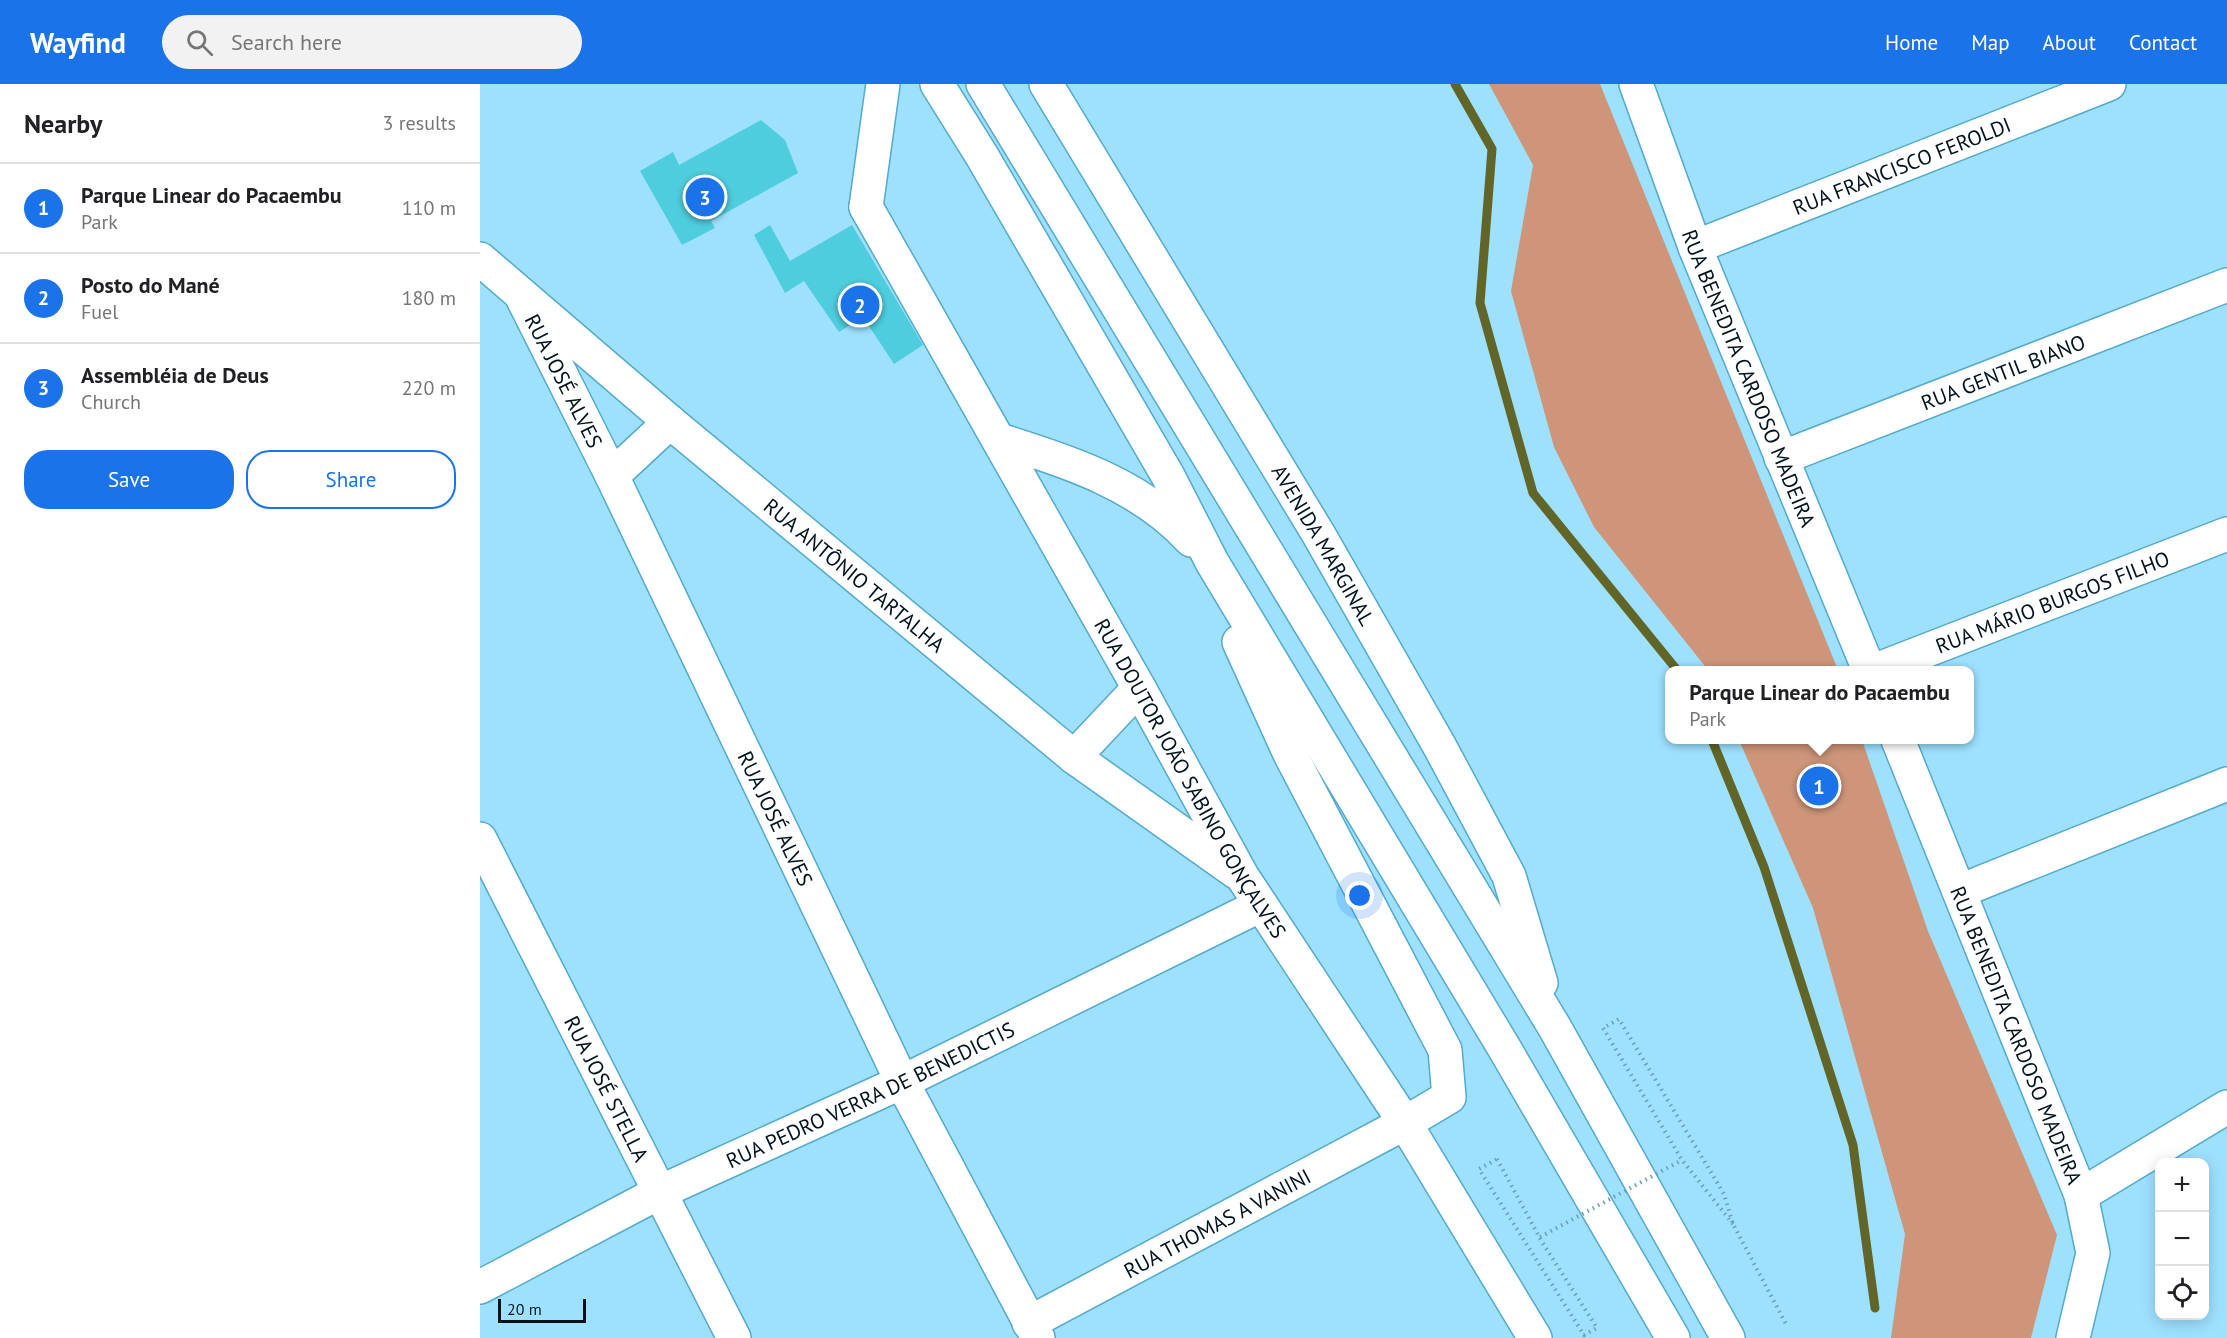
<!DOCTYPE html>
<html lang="en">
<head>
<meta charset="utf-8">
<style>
	body { margin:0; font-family:"PT Sans",sans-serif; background:#f2f2f2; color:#202124 }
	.controls { position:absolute; right:18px; bottom:18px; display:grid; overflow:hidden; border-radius:12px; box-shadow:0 3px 15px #0003 }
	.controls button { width:54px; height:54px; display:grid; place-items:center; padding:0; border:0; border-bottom:2px solid #e0e0e0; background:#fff; color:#202124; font:30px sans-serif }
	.scale { position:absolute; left:18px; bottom:15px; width:88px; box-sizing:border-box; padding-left:6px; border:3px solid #00131d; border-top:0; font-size:16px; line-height:21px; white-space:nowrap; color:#00131d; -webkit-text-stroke:4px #9ee1ff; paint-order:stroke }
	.you { position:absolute; left:880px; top:812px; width:21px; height:21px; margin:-15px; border:4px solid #fff; border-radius:50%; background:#1a73e8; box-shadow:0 0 0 9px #1a73e833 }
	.badge { display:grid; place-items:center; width:39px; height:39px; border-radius:50%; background:#1a73e8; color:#fff; font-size:20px; font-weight:700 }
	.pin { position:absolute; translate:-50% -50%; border:3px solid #fff; box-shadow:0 2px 6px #0006 }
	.popup { position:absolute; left:1185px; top:582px; width:309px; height:78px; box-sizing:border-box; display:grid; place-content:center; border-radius:12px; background:#fff; filter:drop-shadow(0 2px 4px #0005); font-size:20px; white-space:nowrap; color:#757577 }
	.popup b { font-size:22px; color:#202124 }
	.popup::after { content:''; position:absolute; left:50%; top:100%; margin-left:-12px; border:12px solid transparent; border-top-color:#fff }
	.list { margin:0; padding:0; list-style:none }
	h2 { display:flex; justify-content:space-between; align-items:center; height:78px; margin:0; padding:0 24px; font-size:26px }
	h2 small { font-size:20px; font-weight:400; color:#757577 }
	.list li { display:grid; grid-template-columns:39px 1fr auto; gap:18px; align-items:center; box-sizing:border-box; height:90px; padding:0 24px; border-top:2px solid #e0e0e0 }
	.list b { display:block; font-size:22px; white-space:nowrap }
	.list p { margin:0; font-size:20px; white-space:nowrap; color:#757577 }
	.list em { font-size:20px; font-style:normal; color:#757577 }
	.actions { display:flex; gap:12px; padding:18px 24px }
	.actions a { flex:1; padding:14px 0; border:2px solid #1a73e8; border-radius:24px; text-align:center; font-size:21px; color:#1a73e8 }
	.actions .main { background:#1a73e8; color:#fff }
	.icon { flex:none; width:33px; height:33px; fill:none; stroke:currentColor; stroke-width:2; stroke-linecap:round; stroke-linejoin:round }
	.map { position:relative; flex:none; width:1747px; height:1254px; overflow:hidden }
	header { display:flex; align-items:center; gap:36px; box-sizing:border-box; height:84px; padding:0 30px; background:#1a73e8; color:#fff }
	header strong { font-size:28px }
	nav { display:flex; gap:33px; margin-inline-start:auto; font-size:21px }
	.search { width:420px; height:54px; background:#f2f2f2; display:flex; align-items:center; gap:15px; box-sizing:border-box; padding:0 21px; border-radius:33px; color:#757577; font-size:22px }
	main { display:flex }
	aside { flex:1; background:#fff }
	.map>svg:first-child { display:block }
</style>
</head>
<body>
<header>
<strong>Wayfind</strong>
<div class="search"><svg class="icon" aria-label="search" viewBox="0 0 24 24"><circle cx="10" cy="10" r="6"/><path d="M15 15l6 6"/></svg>Search here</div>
<nav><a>Home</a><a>Map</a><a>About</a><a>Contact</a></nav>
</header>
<main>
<aside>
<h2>Nearby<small>3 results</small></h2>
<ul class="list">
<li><span class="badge">1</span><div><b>Parque Linear do Pacaembu</b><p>Park</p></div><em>110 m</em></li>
<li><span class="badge">2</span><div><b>Posto do Mané</b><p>Fuel</p></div><em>180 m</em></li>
<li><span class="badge">3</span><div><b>Assembléia de Deus</b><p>Church</p></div><em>220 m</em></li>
</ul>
<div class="actions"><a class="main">Save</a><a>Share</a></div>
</aside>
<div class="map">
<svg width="1747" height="1254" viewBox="0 0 1747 1254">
	<rect width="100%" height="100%" fill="#9ee1ff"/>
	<path fill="#ce9579" d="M1009,0H1120L1358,586H1228L1114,443L1074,363L1031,207L1053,81Z
		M1259,656H1382L1448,847L1577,1151L1551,1254H1411L1425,1150L1333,824Z"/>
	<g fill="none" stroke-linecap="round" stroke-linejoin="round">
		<path stroke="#616528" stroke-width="9" d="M975,0L1012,65L1000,219L1053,409L1197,586
			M1232,656L1284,783L1373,1061L1395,1224"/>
	</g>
	<path fill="#4ecdde" d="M281,36L305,56L318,89L231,137L235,144L202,161L160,87L193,68L199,81Z
		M290,141L310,177L372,141L443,261L414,280L383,233L359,248L324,197L305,209L274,151Z"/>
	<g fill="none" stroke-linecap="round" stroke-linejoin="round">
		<defs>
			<g id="minor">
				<path id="s1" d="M386,123L659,604L762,792L925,1039L1055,1254"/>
				<path id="s2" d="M1215,163L1629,0"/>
				<path id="s3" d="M0,175L190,338L594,673L756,788"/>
				<path id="s4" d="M41,211L132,392L422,998L558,1254"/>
				<path id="s5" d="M1301,374L1747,201"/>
				<path d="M132,392L190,338"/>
				<path id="s6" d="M1396,586L1747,450"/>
				<path d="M594,673L659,604"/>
				<path id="s7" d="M0,755L254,1254"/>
				<path d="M1480,807L1747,700"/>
				<path d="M1601,1111L1747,1023"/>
				<path id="s8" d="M0,1203L180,1108L422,998L781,821"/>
				<path id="s9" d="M549,1239L925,1039"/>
			</g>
			<g id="tertiary">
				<path id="s10" d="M1156,0L1215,163L1389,586"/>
				<path id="s11" d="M1418,656L1601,1111L1613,1169L1593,1254"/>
			</g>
			<g id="primary">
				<path d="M457,0L502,72L688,392L732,478L1026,967L1193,1254"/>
				<path d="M503,0L1075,944L1248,1254"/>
				<path id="s12" d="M566,0L839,451L960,663L1029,792L1061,899"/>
				<path d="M386,123L403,0"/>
				<path d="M519,356C588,377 661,401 711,456"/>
				<path d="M759,558L810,670L965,966L969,1013L925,1039"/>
			</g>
		</defs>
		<use href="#minor" stroke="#53aacd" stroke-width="36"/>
		<use href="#tertiary" stroke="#53aacd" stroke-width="36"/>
		<use href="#primary" stroke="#53aacd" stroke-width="36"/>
		<path stroke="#6a9eb5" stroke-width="4" stroke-dasharray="1.5 4.5" stroke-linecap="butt" d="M1017,1075L1062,1158L1117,1244L1104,1251L999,1085Z
			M1253,1140L1202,1076L1123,944L1139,935L1244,1110L1253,1140L1306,1240"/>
		<use href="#minor" stroke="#fff" stroke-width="33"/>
		<use href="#tertiary" stroke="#fff" stroke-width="33"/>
		<use href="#primary" stroke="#fff" stroke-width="33"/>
		<path stroke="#6a9eb5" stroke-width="4" stroke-dasharray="1.5 4.5" stroke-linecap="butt" d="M1060,1153L1202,1076"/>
	</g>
	<g text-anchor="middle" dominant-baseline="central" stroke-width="4.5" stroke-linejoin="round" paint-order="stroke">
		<g font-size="21" fill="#00131d" stroke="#9ee1ff">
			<text stroke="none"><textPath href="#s2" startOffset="222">RUA FRANCISCO FEROLDI</textPath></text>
			<text stroke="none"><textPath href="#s5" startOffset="238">RUA GENTIL BIANO</textPath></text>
			<text stroke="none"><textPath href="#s10" startOffset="315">RUA BENEDITA CARDOSO MADEIRA</textPath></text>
			<text stroke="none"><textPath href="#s4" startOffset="96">RUA JOSÉ ALVES</textPath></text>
			<text stroke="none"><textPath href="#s12" startOffset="538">AVENIDA MARGINAL</textPath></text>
			<text stroke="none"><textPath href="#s3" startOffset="490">RUA ANTÔNIO TARTALHA</textPath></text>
			<text stroke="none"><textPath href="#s6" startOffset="189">RUA MÁRIO BURGOS FILHO</textPath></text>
			<text stroke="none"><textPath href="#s1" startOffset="657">RUA DOUTOR JOÃO SABINO GONÇALVES</textPath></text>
			<text stroke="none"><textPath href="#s4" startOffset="582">RUA JOSÉ ALVES</textPath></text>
			<text stroke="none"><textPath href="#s11" startOffset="318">RUA BENEDITA CARDOSO MADEIRA</textPath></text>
			<text stroke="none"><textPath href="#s7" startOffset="280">RUA JOSÉ STELLA</textPath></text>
			<text stroke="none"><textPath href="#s8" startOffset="435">RUA PEDRO VERRA DE BENEDICTIS</textPath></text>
			<text stroke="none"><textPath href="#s9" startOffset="213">RUA THOMAS A VANINI</textPath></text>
		</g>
	</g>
</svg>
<div class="controls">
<button>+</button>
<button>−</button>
<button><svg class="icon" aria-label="locate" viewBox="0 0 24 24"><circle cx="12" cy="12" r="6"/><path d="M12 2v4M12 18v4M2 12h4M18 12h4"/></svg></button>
</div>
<div class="scale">20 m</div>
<div class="you"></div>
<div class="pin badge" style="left:1339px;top:702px">1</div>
<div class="popup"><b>Parque Linear do Pacaembu</b>Park</div>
<div class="pin badge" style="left:380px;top:221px">2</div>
<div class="pin badge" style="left:225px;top:113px">3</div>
</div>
</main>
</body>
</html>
